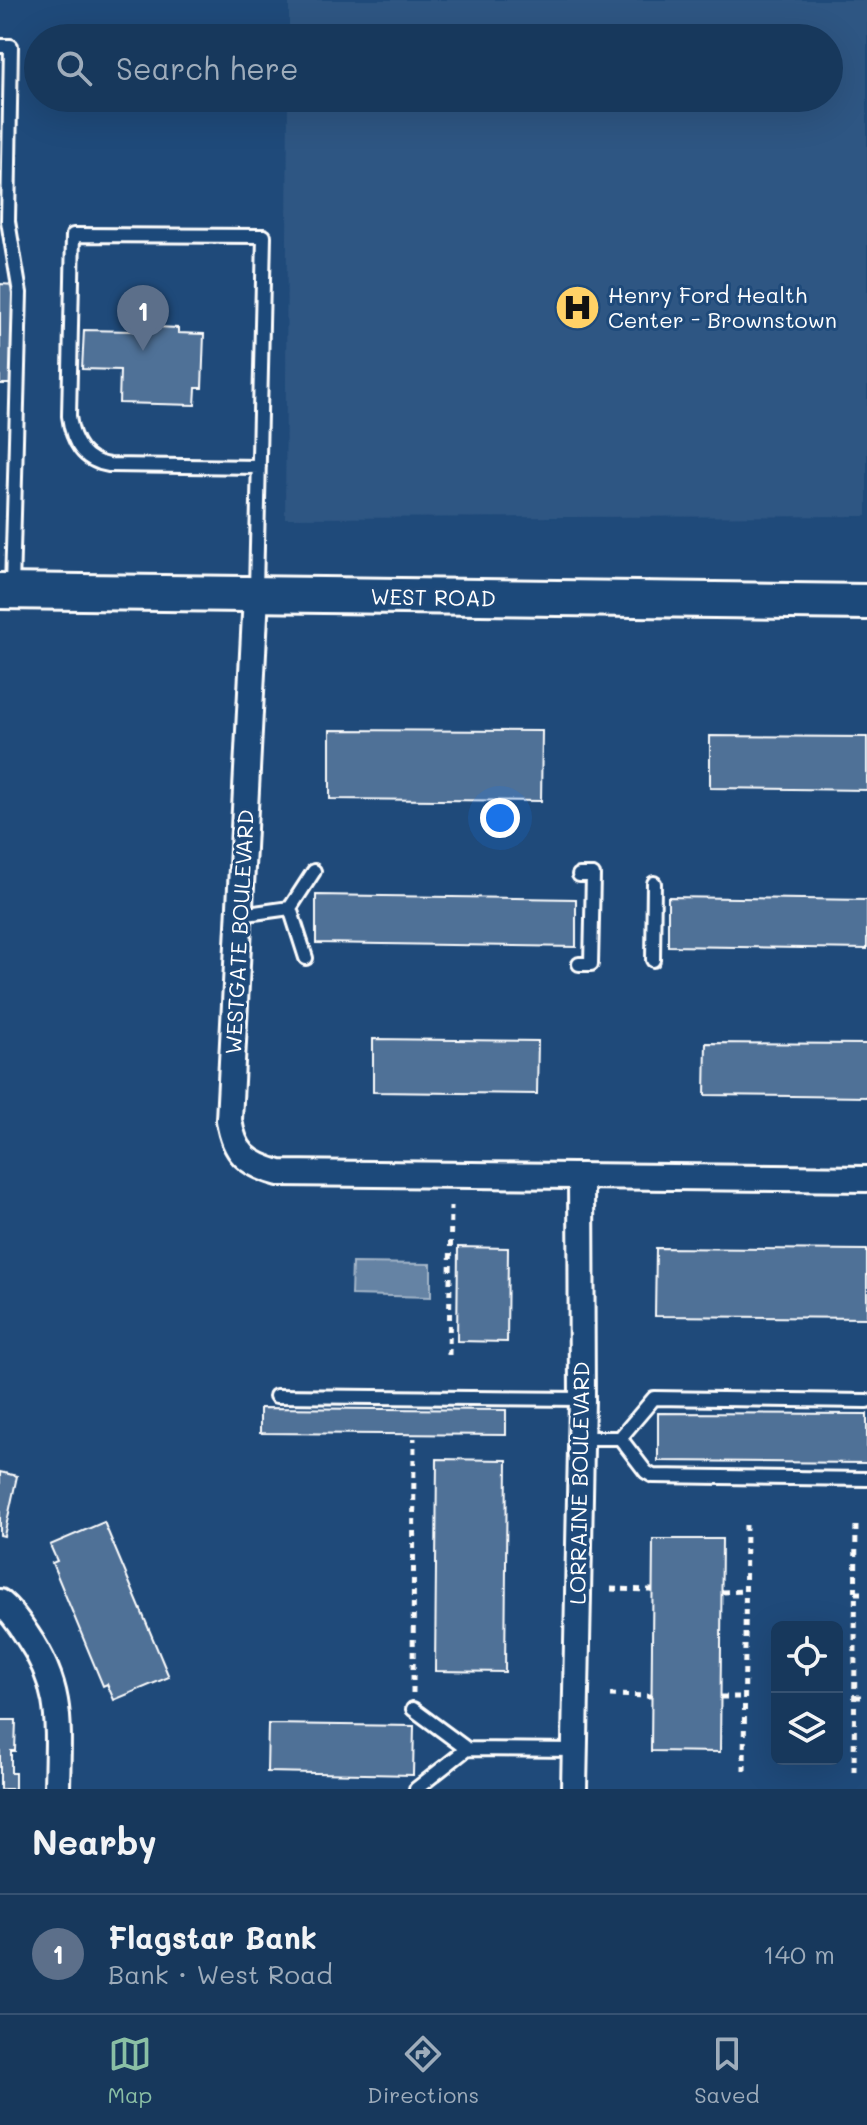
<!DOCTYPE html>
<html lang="en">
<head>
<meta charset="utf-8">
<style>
	body { margin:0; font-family:Mali,sans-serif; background:#244365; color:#f1f3f6 }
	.controls { position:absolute; right:24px; bottom:24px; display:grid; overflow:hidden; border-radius:12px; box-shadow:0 8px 32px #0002 }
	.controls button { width:72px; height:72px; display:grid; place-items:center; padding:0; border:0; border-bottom:2px solid #365272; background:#17385c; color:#f1f3f6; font:40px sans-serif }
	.you { position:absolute; left:500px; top:818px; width:28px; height:28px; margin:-20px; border:6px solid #fff; border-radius:50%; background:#1a73e8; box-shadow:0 0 0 12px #1a73e833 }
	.badge { display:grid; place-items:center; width:52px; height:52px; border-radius:50%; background:#8abfa5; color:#fff; font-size:26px; font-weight:700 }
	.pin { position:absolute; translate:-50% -66px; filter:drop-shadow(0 2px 4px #0008) }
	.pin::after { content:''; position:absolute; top:42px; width:28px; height:24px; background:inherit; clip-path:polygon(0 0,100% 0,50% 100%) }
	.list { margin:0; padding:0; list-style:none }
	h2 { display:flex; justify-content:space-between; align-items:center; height:104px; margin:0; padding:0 32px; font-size:34px }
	h2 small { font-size:26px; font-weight:400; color:#9eacbb }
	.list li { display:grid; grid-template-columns:52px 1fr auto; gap:24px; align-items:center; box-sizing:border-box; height:120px; padding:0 32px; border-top:2px solid #365272 }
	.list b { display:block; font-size:30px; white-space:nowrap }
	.list p { margin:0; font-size:26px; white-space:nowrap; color:#9eacbb }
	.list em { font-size:26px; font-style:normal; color:#9eacbb }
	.icon { flex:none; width:44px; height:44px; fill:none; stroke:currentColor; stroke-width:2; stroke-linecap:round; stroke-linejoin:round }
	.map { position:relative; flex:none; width:867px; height:1789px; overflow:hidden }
	.search { position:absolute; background:#17385c; box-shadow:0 8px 32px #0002; left:24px; right:24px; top:24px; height:88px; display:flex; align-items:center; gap:20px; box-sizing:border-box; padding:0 28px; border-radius:44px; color:#9eacbb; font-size:30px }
	.sheet { height:224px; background:#17385c }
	nav { display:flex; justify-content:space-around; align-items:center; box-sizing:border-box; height:112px; border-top:2px solid #365272; background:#17385c; font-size:22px; color:#9eacbb }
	nav a { display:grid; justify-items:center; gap:4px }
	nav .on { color:#8abfa5 }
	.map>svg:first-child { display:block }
</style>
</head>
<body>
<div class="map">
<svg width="867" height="1789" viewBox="0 0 867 1789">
	<rect width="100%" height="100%" fill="#1f4a7a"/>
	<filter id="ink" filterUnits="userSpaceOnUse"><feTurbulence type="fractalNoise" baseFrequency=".0125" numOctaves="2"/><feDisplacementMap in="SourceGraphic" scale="16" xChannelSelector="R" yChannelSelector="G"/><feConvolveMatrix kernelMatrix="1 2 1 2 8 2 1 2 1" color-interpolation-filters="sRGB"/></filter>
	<g filter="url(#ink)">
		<path fill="#2e5683" d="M289,0H867V516L285,518L288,98H829V38H289Z"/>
		<path fill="#6583a4" stroke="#a3b5c8" stroke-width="2" d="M352,1263L431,1264V1297L351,1295Z"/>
		<path fill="#507197" stroke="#fff" stroke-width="2" d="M0,284L16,285L14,384H0Z
			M135,326L178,328V333L204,334L202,388H196L195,405L119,403L120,370L82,369L84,330L134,331Z
			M330,730L542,731L541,801L330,799Z
			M710,736L867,737V790L710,788Z
			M316,895L576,899V947L316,943Z
			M668,897L867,900V949L668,946Z
			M373,1039L538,1041L537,1094L373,1092Z
			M706,1043L867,1044V1097L705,1095Z
			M458,1247L508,1248L507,1342L457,1341Z
			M656,1248L867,1250V1318L655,1316Z
			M260,1408L506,1410V1435L260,1433Z
			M658,1413L867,1414V1463L658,1461Z
			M437,1459L507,1460L505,1672L435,1671Z
			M0,1472L17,1476L4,1536L0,1535Z
			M104,1522L169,1677L114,1700L107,1684L103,1686L52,1563L57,1561L50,1545Z
			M653,1539H722L720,1752L651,1751Z
			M0,1720H16L15,1751H11V1773H15V1789H0Z
			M268,1724L414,1726L413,1775L267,1772Z"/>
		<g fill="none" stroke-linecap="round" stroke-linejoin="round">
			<defs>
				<path id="lane" d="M0,46H11L8,221L20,293L12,588
					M256,590L264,236L73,235L69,416C72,441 83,461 109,465L259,467
					M290,908L306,958
					M240,915L290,908L314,871
					M653,960L654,883
					M579,964H591L593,875H579
					M276,1396L582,1399
					M580,1438H620
					M620,1438L654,1398L867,1401
					M620,1438L646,1472L653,1476L867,1479
					M413,1709L467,1749
					M416,1789L467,1749L575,1750"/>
				<path id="street" d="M256,595L229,1120C234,1153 247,1164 279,1173L867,1179
					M0,1602C11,1611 20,1624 27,1635C64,1689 58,1727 57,1789
					M574,1789L582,1399L581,1176"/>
				<path id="secondary" d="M0,591L867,602"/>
			</defs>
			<use href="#lane" stroke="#fff" stroke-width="18"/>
			<use href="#street" stroke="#fff" stroke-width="30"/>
			<use href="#secondary" stroke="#fff" stroke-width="40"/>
			<path stroke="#fff" stroke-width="5" stroke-dasharray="6 6" stroke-linecap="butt" d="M449,1355L451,1206
				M611,1589L652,1590
				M722,1592L746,1591
				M855,1593H867
				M413,1693L414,1438
				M610,1695L651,1696
				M721,1697H745
				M855,1697H867
				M744,1771L746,1520
				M854,1772L856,1521"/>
			<use href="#lane" stroke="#1f4a7a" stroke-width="12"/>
			<use href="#street" stroke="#1f4a7a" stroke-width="24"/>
			<use href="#secondary" stroke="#1f4a7a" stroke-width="34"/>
		</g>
	</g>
	<defs>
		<symbol id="hospital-disc" viewBox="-11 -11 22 22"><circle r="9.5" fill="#ffd166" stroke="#1f4a7a"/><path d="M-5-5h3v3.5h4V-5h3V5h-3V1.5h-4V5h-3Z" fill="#111"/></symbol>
	</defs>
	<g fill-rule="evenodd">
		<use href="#hospital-disc" x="552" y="282" width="51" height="51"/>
	</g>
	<g text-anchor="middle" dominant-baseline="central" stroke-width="6" stroke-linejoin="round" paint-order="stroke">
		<g font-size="22" fill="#fff" stroke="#1f4a7a" text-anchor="start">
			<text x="608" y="294">Henry Ford Health<tspan x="608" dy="25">Center - Brownstown</tspan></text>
		</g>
		<g font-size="22" fill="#fff" stroke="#1f4a7a">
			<text transform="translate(433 597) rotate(1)">WEST ROAD</text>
			<text transform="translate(239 932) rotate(-87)">WESTGATE BOULEVARD</text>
			<text transform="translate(579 1483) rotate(-89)">LORRAINE BOULEVARD</text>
		</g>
	</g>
</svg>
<div class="controls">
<button><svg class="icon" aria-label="locate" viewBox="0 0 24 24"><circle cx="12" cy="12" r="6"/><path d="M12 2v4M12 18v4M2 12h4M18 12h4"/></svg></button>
<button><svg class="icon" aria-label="layers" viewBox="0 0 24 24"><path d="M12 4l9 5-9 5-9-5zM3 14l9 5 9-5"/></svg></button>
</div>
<div class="you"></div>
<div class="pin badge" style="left:143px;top:351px;background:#5c6f8a">1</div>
<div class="search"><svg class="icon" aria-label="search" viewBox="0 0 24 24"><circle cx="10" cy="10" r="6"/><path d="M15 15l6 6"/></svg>Search here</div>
</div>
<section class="sheet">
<h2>Nearby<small></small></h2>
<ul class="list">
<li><span class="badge" style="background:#5c6f8a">1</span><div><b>Flagstar Bank</b><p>Bank · West Road</p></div><em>140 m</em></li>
</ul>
</section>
<nav>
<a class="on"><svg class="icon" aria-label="map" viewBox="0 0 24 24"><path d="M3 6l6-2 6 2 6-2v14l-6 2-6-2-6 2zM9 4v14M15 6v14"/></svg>Map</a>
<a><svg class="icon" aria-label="directions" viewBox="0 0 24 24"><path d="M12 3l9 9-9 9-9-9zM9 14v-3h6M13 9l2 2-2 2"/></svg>Directions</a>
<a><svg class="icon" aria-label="saved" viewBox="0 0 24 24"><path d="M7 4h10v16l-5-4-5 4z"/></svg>Saved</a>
</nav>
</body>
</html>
